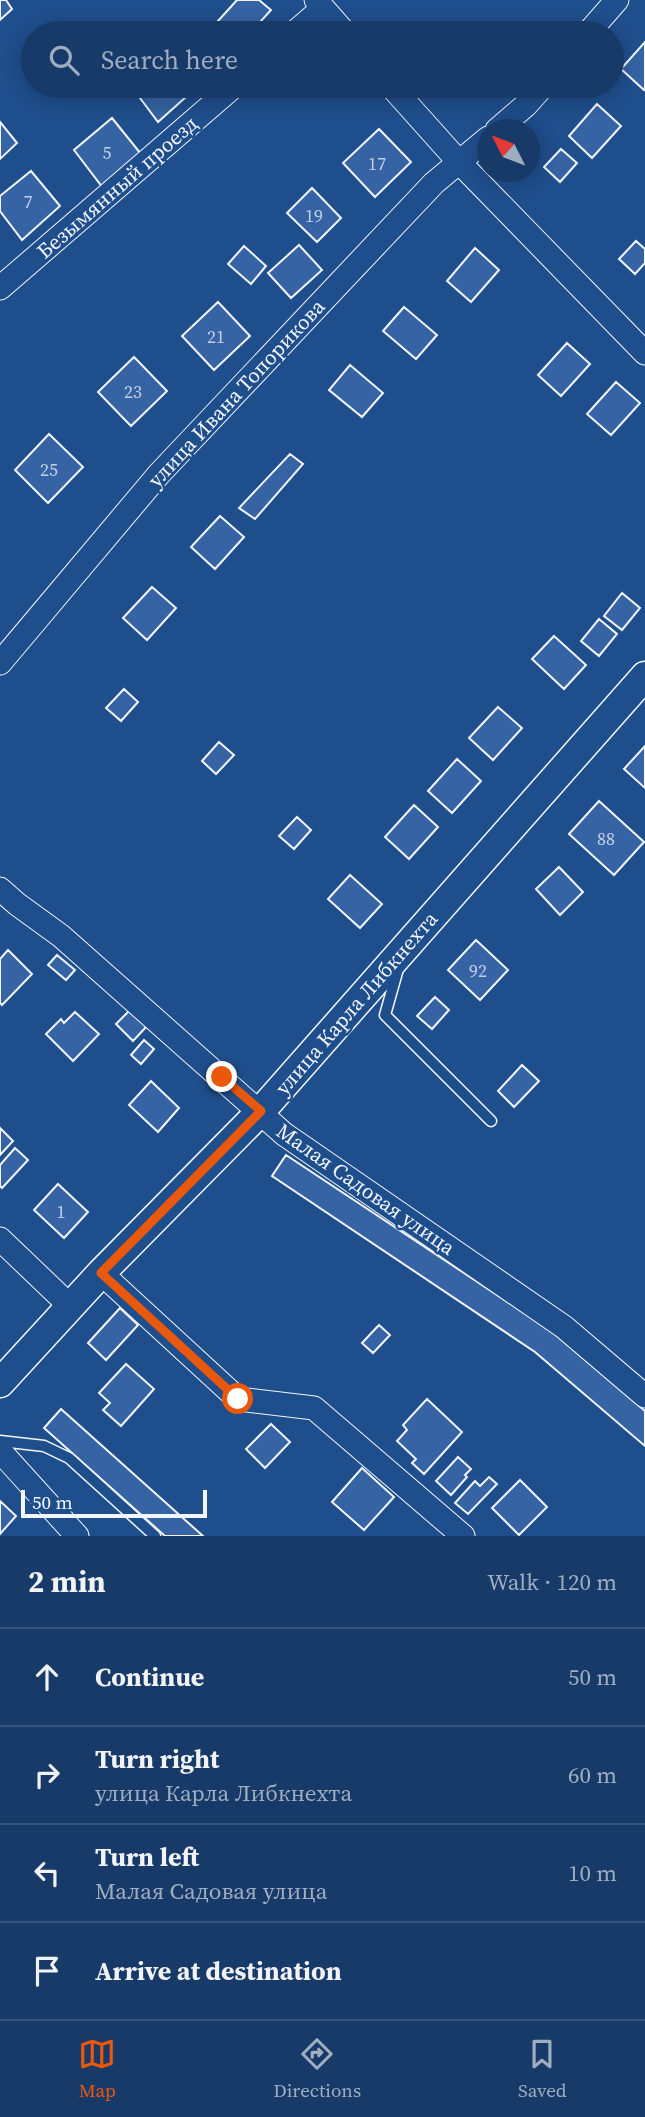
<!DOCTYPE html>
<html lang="en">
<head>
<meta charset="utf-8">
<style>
	body { margin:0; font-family:"Source Serif 4",serif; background:#244571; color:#f1f3f6 }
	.compass { position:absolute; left:477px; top:119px; width:63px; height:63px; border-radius:50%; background:#173a69; box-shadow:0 4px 18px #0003; rotate:312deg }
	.scale { position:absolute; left:21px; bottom:18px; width:186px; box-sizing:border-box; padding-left:7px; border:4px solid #f2f6ff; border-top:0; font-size:19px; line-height:24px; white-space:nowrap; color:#f2f6ff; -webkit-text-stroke:5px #1f4e8c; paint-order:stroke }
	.stop { position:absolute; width:21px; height:21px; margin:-16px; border:5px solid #ea580c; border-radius:50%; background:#fff }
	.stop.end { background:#ea580c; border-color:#fff; box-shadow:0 2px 7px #0008 }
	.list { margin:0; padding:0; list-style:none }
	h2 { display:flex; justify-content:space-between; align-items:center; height:91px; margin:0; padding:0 28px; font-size:30px }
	h2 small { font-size:23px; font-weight:400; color:#9eadc0 }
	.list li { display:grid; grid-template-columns:46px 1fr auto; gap:21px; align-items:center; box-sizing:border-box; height:98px; padding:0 28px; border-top:2px solid #36547d }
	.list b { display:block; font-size:26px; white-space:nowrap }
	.list p { margin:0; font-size:23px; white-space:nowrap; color:#9eadc0 }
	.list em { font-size:23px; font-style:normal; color:#9eadc0 }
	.icon { flex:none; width:38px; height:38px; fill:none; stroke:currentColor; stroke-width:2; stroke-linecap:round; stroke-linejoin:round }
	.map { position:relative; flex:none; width:645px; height:1536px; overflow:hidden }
	.search { position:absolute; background:#173a69; box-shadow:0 4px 18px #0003; left:21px; right:21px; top:21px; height:77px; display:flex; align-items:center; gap:18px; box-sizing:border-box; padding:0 24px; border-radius:38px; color:#9eadc0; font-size:26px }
	.sheet { height:483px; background:#173a69 }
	nav { display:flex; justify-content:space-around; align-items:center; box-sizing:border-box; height:98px; border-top:2px solid #36547d; background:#173a69; font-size:19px; color:#9eadc0 }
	nav a { display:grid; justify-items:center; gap:4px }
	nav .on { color:#ea580c }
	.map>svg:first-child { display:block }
</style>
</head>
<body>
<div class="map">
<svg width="645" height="1536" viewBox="0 0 645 1536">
	<rect width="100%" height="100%" fill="#1f4e8c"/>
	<path fill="#3563a3" stroke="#f2f6ff" stroke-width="2" d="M0,0H6L12,9L0,20Z
		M237,0H259L271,10L250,33H232L218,21Z
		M645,42V89L644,90L621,69Z
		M131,86H194L196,88L158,122Z
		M597,104L621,126L592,158L569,136Z
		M112,118L141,154L103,188L74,150Z
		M0,122L17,143L0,159Z
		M379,129L411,162L375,197L343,163Z
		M561,149L577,163L560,182L544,167Z
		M31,171L60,206L22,240L0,211V196Z
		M312,188L341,218L317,242L287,213Z
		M636,241L645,249V263L635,274L619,259Z
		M299,245L322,270L291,298L268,273Z
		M244,246L266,266L251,284L228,264Z
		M475,248L499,270L471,302L447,281Z
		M218,302L250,336L214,370L182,336Z
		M404,307L437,335L416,359L383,331Z
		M567,343L590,364L561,396L538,375Z
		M134,357L167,391L131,426L98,392Z
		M350,365L383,393L362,417L329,390Z
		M616,382L640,403L611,435L587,414Z
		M49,434L83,467L48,503L15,470Z
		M290,454L303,464L255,519L239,508Z
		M220,516L244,537L215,569L191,547Z
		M152,587L176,608L147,640L123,618Z
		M622,593L640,608L622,630L604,616Z
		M599,619L617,634L599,656L581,641Z
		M554,636L586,665L564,689L532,659Z
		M124,689L138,702L121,721L106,708Z
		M498,707L522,728L493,760L469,738Z
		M219,742L234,755L216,774L202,761Z
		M645,746V788L624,769Z
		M457,759L481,781L452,813L428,791Z
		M599,801L644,842L614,875L569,834Z
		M414,805L438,827L409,859L385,837Z
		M297,817L311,830L294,849L279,836Z
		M559,867L583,892L560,915L536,889Z
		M350,875L382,904L360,928L328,899Z
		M476,940L508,970L480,1000L448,970Z
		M8,950L32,974L2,1005L0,1003V959Z
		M57,955L75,970L66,980L48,965Z
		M435,997L449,1010L432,1029L417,1016Z
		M130,1010L147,1026L133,1041L116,1024Z
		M75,1012L99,1034L73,1061L46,1034L61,1019L64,1023Z
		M144,1040L154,1049L141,1064L131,1055Z
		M522,1065L539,1081L514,1107L498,1091Z
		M151,1081L179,1108L158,1132L129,1105Z
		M0,1128L13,1141L0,1155Z
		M15,1148L28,1160L2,1188L0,1186V1165Z
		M286,1155L550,1330L645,1411V1446L535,1352L272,1176Z
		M58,1184L88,1212L64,1238L34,1210Z
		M120,1308L138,1325L106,1360L88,1343Z
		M379,1325L390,1335L373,1353L362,1343Z
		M126,1364L154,1389L121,1426L103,1410L110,1403L99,1393Z
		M427,1399L462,1432L424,1474L412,1463L416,1459L397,1441L407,1430L403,1425Z
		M61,1409L203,1536H165L44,1428Z
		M271,1424L290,1442L265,1468L246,1449Z
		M458,1457L471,1469L465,1475L467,1477L451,1495L436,1481Z
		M362,1468L394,1497L364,1530L332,1502Z
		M489,1477L497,1484L468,1514L455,1503L475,1481L480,1486Z
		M520,1480L547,1507L519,1535L492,1508Z
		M0,1501L16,1516L0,1534Z"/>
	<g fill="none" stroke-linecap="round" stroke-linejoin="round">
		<defs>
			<path id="service" d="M398,969L385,1015L491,1121
				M0,1441L44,1446L69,1458L155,1536"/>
			<path id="minor" d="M316,0L345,33
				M294,33L323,8
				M588,33L617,0
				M391,86L459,162L645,353
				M497,130L526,105L543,86
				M0,288L234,86
				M0,663L159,474L434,183L488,138
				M0,889L17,904L61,936L284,1134L564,1327L645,1396
				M0,1239L70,1306
				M101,1273L238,1399L314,1408L463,1536
				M0,1451L77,1536"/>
			<path id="tertiary" d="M0,1383L101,1273L261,1111L645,676"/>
		</defs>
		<use href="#service" stroke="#f2f6ff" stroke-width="13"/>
		<use href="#minor" stroke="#f2f6ff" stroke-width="25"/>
		<use href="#tertiary" stroke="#f2f6ff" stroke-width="31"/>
		<use href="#service" stroke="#1f4e8c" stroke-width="10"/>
		<use href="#minor" stroke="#1f4e8c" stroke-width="23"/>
		<use href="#tertiary" stroke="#1f4e8c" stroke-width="28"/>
	</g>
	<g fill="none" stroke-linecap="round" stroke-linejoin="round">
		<path stroke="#ea580c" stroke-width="9" d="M222,1077L261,1111L101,1273L238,1399"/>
	</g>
	<g text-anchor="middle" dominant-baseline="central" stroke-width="5" stroke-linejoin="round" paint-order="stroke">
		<g font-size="18" fill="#c3d1e8">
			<text x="107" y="152">5</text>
			<text x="377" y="163">17</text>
			<text x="28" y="201">7</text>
			<text x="314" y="215">19</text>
			<text x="216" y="336">21</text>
			<text x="133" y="391">23</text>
			<text x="49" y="469">25</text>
			<text x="606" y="838">88</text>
			<text x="478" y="970">92</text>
			<text x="61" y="1211">1</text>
		</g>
		<g font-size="21" fill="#f2f6ff" stroke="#1f4e8c">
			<text transform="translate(117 187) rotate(-41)">Безымянный проезд</text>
			<text transform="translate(236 393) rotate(-47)">улица Ивана Топорикова</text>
			<text transform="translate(356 1003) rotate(-49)">улица Карла Либкнехта</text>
			<text transform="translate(366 1189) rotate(35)">Малая Садовая улица</text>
		</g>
	</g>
</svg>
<svg class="compass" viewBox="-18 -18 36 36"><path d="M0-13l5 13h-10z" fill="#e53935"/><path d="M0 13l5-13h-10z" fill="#9eadc0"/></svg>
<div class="scale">50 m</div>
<div class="stop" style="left:238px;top:1399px"></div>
<div class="stop end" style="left:222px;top:1077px"></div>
<div class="search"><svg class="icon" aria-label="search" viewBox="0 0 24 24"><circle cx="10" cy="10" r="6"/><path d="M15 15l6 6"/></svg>Search here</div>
</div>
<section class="sheet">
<h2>2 min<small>Walk · 120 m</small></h2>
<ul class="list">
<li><svg class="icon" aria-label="ahead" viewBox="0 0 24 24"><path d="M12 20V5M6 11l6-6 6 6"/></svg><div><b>Continue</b></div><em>50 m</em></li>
<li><svg class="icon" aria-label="right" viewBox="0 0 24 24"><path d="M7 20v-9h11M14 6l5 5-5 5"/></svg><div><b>Turn right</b><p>улица Карла Либкнехта</p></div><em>60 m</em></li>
<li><svg class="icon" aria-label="left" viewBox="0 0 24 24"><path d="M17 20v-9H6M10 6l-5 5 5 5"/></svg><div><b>Turn left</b><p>Малая Садовая улица</p></div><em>10 m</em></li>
<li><svg class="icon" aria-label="arrive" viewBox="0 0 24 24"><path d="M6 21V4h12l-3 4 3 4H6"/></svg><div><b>Arrive at destination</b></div></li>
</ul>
</section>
<nav>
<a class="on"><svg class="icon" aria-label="map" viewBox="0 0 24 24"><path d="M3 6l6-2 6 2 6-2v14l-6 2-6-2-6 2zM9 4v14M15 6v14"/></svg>Map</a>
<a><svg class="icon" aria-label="directions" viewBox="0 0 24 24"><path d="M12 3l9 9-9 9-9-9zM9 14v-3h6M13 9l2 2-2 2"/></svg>Directions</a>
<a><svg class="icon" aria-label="saved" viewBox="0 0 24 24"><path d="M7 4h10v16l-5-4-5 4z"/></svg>Saved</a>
</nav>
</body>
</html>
